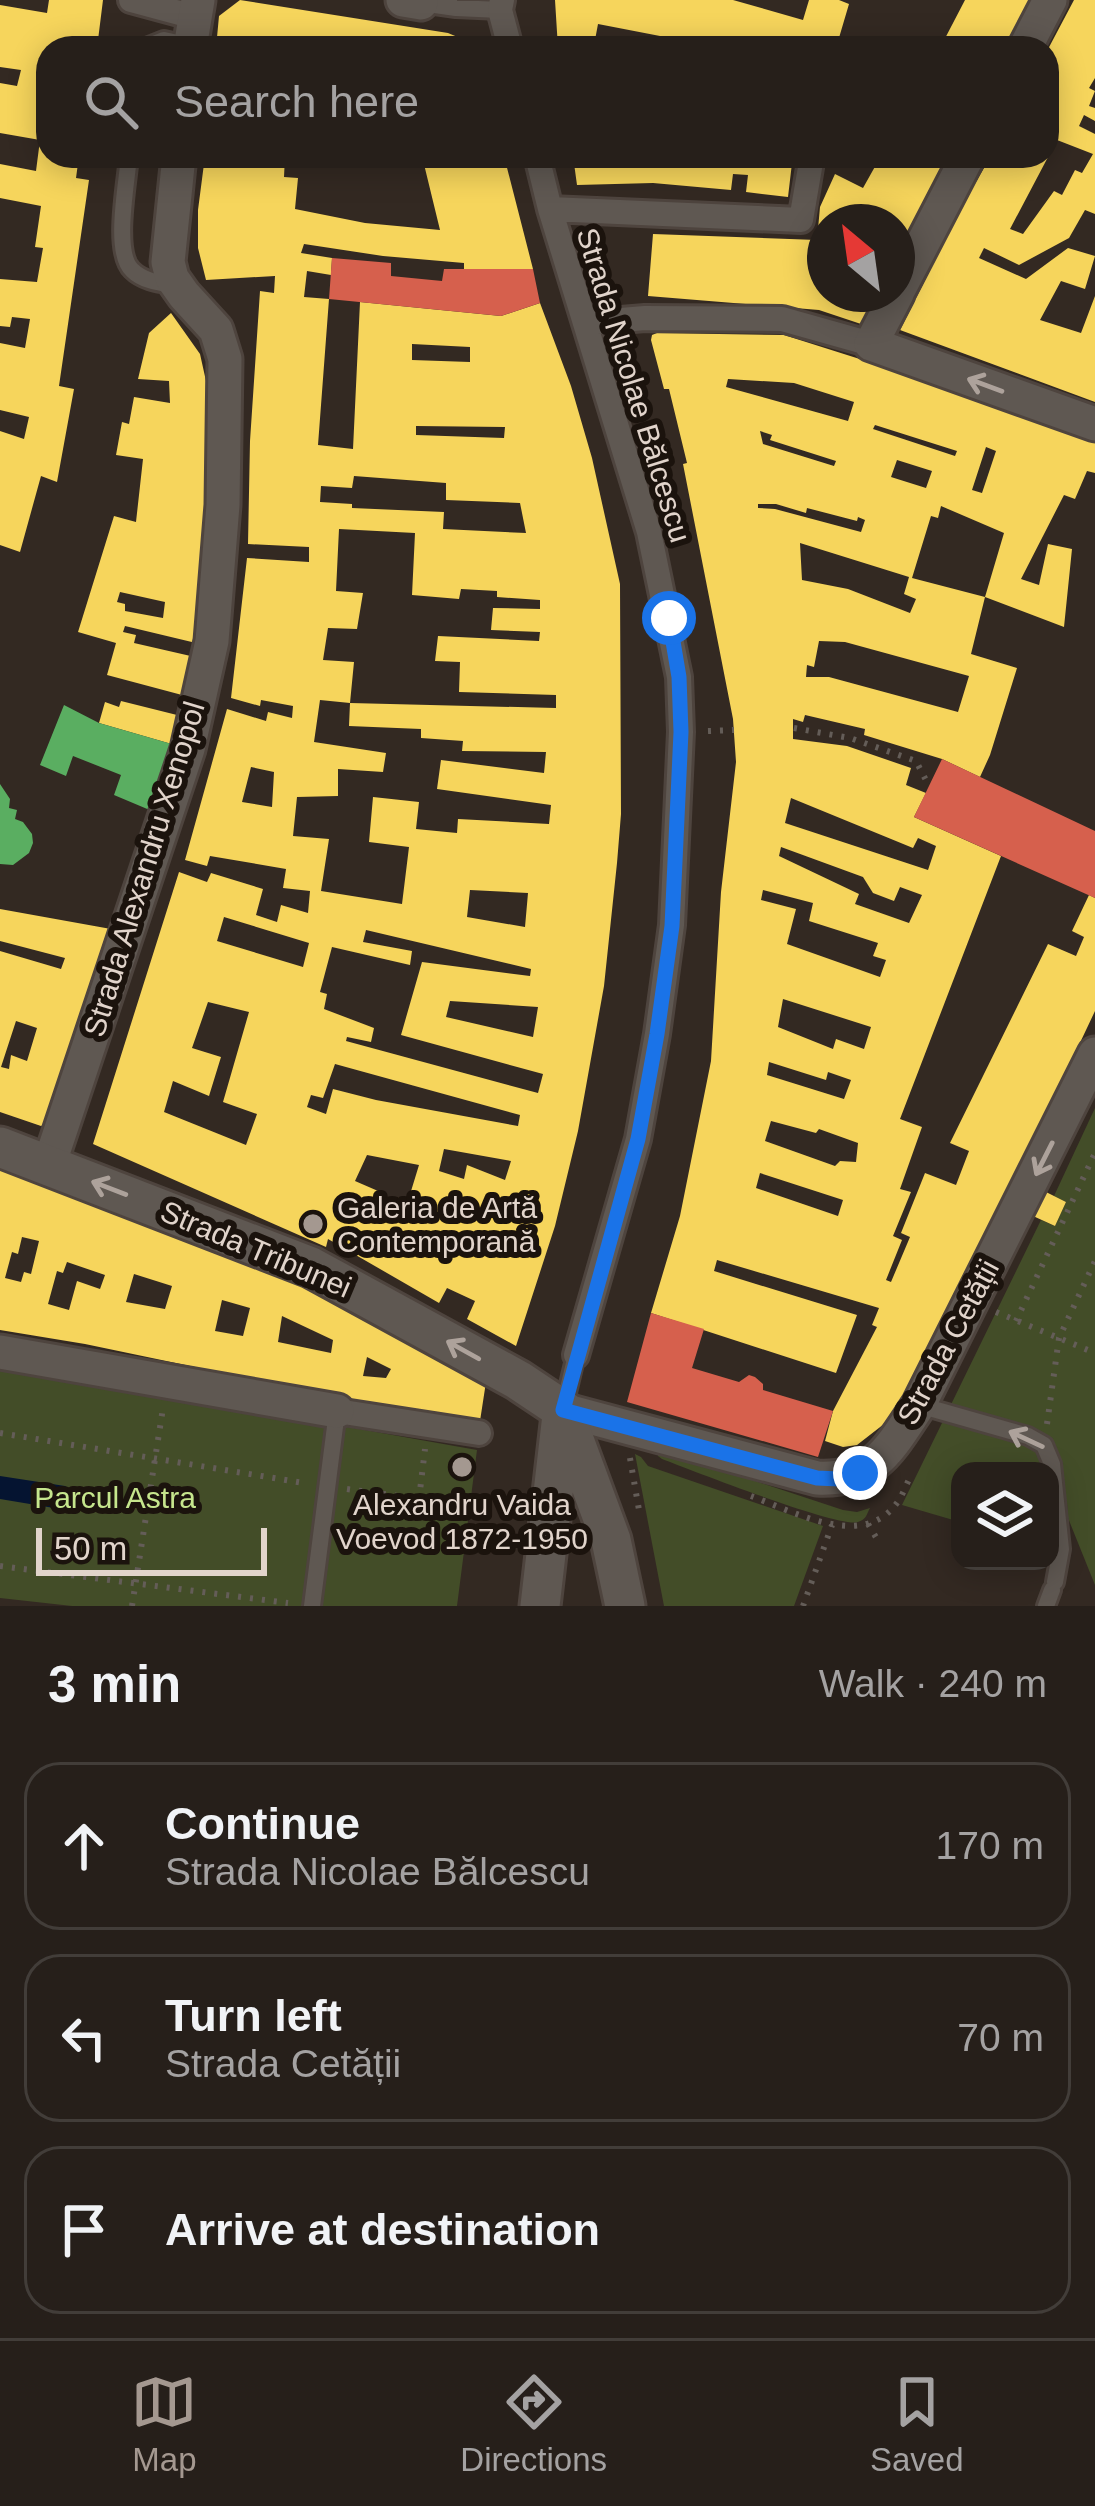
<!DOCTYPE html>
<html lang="en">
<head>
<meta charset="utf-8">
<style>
	body { margin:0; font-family:Arial,sans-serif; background:#2e2723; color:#f1f3f6 }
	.controls { position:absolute; right:36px; bottom:36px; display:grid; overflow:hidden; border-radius:24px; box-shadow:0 6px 30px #0003 }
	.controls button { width:108px; height:108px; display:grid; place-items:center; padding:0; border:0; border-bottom:3px solid #423d39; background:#261f1a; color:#f1f3f6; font:60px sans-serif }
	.compass { position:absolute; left:807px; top:204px; width:108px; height:108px; border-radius:50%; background:#261f1a; box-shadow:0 6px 30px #0003; rotate:331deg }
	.scale { position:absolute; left:36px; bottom:30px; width:231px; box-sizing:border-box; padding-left:12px; border:6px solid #e1d4cb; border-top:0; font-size:33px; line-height:42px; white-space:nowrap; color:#e1d4cb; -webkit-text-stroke:9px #1b130d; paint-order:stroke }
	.stop { position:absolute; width:36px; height:36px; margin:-27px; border:9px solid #1a73e8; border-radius:50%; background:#fff }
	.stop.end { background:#1a73e8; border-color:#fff; box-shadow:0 3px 12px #0008 }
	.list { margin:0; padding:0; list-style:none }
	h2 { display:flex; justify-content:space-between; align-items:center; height:156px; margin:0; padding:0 48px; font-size:51px }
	h2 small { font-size:39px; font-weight:400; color:#a4a2a2 }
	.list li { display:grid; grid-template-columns:78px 1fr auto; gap:36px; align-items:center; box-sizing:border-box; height:168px; margin:0 24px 24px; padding:0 24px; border:3px solid #423d39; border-radius:36px }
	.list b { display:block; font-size:45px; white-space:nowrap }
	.list p { margin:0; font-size:39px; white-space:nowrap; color:#a4a2a2 }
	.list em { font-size:39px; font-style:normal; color:#a4a2a2 }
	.icon { flex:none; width:66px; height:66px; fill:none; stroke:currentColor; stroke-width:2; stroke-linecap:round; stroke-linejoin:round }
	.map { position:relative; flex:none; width:1095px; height:1606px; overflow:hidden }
	.search { position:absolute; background:#261f1a; box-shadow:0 6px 30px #0003; left:36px; right:36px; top:36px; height:132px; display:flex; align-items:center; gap:30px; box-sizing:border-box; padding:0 42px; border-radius:36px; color:#a4a2a2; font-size:45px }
	.sheet { height:732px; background:#261f1a }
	nav { display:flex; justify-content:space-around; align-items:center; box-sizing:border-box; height:168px; border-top:3px solid #423d39; background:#261f1a; font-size:33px; color:#a4a2a2 }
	nav a { display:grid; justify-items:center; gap:6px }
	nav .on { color:#a49890 }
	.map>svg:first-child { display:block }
</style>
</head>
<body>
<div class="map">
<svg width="1095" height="1606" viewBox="0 0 1095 1606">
	<rect width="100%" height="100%" fill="#332922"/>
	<path fill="#434d28" d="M1095,1108V1585L1068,1518L1067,1503L1050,1502V1471H960V1522L902,1505L1041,1220L1055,1226L1066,1202L1054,1196Z
		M0,1365L477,1450L457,1606H72L0,1598Z
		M658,1449L843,1510L857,1512L870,1508C866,1515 867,1519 858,1522C838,1528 691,1470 662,1459L658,1456Z
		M635,1454L641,1457L648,1466L823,1526L794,1606H664Z"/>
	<path fill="#051431" d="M0,1476L65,1486L72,1490L73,1502L67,1507L60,1509L0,1499Z"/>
	<path fill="#f6d55c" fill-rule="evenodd" d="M49,0H103L97,48L59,45V48H48V156H79L76,178L89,180L59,386L74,389L57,482L41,476L20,552L0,545V431L24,439L29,417L0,410V343L25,348L30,319L12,317L10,327L0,326V279L37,282L43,248L35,247L41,206L0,198V164L36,171L40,140L0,133V83L17,86L21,70L0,67V5L47,13Z
		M240,0L448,33L460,38L471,48H216L219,16Z
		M555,0H733L803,20L809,0H839L849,4L836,48H754L733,41L731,48H722L598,24L595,40L626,46V48H558Z
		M965,0H1029L1005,48H940Z
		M1074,0H1095V78L1089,88L1095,91L1089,106L1095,108V121L1084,115L1079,126L1095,134V214L1085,210L1069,238L1019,265L984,248L979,258L1026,279L1068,248L1095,256L1085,289L1061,281L1040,320L1081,333L1095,296V402L900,330L962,206L991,156H1047V51ZM1057,140L1093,154L1082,173L1075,170L1062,195L1054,191L1023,234L1010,229Z
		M205,156H285L284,177L298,178L295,209L365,223L440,230L422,156H504L533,269H464V263L383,256L304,244L301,253L332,258L331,275L307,271L304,297L329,299L318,445L353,449L360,302L501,316L540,303L571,386L592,458L620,584L621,814L617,863L604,986L578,1131L555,1226L516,1346L467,1319L475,1301L447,1288L439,1303L328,1239L326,1247L93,1144L179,872L207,882L211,873L263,889L256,915L277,922L281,905L308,913L310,891L283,888L286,869L210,856L207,866L185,860L227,709L266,721L268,712L292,718L293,706L261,700L260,706L231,698L247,558L309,562V547L248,544L250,441L260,291L274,293L275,276L206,280L198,248V210ZM412,344L470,347V362L412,360ZM416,426L505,427L504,438L416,435ZM354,476L446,483V500L520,503L526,533L443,529L444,512L352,508V504L320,502L321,486L352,488ZM339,529L415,533L412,595L459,599L461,589L497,591V597L540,600V609L493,608L491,630L540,632L539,641L438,636L435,661L460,662L459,692L556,695V708L350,703L349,726L421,729V738L463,741L462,751L546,752L544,773L441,760L437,789L551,805L549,824L458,819L457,833L416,829L419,802L373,797L369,842L409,847L402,904L321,891L329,839L293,836L297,797L338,796V769L383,772L386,753L314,742L320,700L350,703L354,662L323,660L328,628L357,629L363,593L336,591ZM251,767L274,772L272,807L242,802ZM470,890L528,893L525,927L467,917ZM224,917L309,943L303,967L217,941ZM366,930L531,969L530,976L422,962L401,1035L543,1074L538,1093L346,1041L347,1037L371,1042L374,1028L324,1009L327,994L320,992L332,947L410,965L412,951L363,942ZM450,1001L538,1007L533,1037L446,1017ZM208,1002L249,1012L223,1102L257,1114L246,1145L164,1112L173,1081L209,1096L221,1057L192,1048ZM335,1064L520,1115L518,1126L376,1100L333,1089L326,1114L307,1107L311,1095L323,1098ZM444,1149L511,1161L505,1180L467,1165L464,1179L439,1171ZM367,1155L419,1165L408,1201L399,1197L391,1217L379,1213L385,1194L355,1181Z
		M573,156H784L783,162L792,163L788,197L746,192L748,175L733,174L731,190L653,183L577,185Z
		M864,156H949L897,254V222H825V294H876L861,324L819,310L648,296L653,234L817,240L820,207L835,174L863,188L877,163Z
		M171,313L200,354L206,381L209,437L199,627L196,643L125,626L123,632L136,635L134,643L195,657L175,745L99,723L105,702L119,707L121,701L177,715L182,695L107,675L116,643L78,632L114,516L136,522L143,459L116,455L122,422L129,424L134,397L170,403L169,381L138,379L149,333ZM120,592L165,602L163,618L125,611V604L117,602Z
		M657,333L784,335L948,387L1095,442V473L1087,471L1075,499L1064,495L1021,579L1039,585L1048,544L1072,549L1064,627L985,597L1004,533L941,506L938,518L931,516L912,578L985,597L971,654L1017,668L990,755L980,777L942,759L864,735L865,729L805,715L803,722L793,719V739L847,746L911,768L906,785L926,793L914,817L1001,856L900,1119L922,1127L900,1189L911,1192L893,1236L902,1240L886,1280L891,1282L910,1237L901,1233L925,1173L956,1185L969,1151L950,1143L1048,944L1076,956L1084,937L1072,931L1089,895L1095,898V1011L934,1352L893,1417L857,1445L843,1447L825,1441L833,1411L877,1327L872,1325L879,1308L717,1260L714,1271L857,1315L836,1373L651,1313L680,1216L711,1061L721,892L736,762L733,719L683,464L687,463L669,389H664L651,340L652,335ZM728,379L794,383L854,402L848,421L726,387ZM875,425L957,451L955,456L873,429ZM760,431L772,435L770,440L836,461L834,466L763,444ZM986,447L996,451L982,493L972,490ZM897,460L932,471L926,488L891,477ZM758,504H776L806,513L807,508L857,521L858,517L865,520L861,532L775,509L758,508ZM800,543L909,577L904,594L916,599L910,613L848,589L802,580ZM819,641L845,642L969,676L958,712L829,677H806L807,665L814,667ZM791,798L913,848L918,838L936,846L928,870L785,823ZM781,847L863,877L873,893L894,901L900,887L922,895L909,923L855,904L859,894L779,856ZM763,890L813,903L809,921L878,943L873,956L886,960L880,977L787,944L796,909L761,900ZM783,999L871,1027L864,1049L836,1039L833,1049L778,1027ZM769,1062L826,1080L828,1072L851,1080L844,1099L767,1075ZM771,1121L816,1133L819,1129L858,1143L856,1162L840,1161L835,1166L765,1141ZM760,1173L843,1200L838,1216L756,1188Z
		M0,909L111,929L46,1124L41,1126L0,1112V951L61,969L65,958L0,941ZM16,1021L37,1028L27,1061L11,1055L9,1069L1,1067Z
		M0,1170L296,1274L486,1382L480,1421L357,1401L85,1344L0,1330ZM22,1237L39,1241L31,1274L24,1272L21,1282L5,1278L12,1252L18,1254ZM67,1262L105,1275L100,1289L77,1281L69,1310L48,1304L57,1271L63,1273ZM134,1274L172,1286L165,1309L126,1302ZM222,1300L250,1308L243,1336L215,1331ZM282,1316L333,1340L331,1353L278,1342ZM367,1357L391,1369L386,1378L363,1376Z
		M1044,1191L1066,1202L1055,1226L1033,1216Z"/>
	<path fill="#d6604d" d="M332,258L391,263V276L442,281L444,269H533L540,303L501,316L329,299Z
		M942,759L1095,831V898L914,817Z
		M651,1313L704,1329L692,1368L739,1382L749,1375L755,1377L763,1384V1390L833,1411L818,1457L627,1402Z"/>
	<path fill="#5aae61" d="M64,705L99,723L175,745L152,811L114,795L121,775L73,756L66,776L40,765Z
		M0,784L10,799L9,808L17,810L15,819L23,822L32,834L33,843L29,853L13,865L0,864Z"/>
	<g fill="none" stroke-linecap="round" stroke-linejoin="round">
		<defs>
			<path id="service" d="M421,3L456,8L500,10
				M144,48L164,40L191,46
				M129,156C127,183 113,252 132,270C144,282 162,283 178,286
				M919,1405L1028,1436L1044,1445L1052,1464L1061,1549L1055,1582
				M563,1409L576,1355
				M312,1606L337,1411
				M1046,1606L1052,1590"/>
			<path id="pedestrian" d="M131,0L194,17
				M502,0L500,10L510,48
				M537,156L550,209L649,532L679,677L681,732L672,925L657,1034L638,1139L576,1355
				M550,209L801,220L812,156
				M585,323L645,318L782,319L871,344
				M337,1411L479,1433"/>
			<path id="minor" d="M403,0L421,3
				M190,48L198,0
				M1025,48L1050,0
				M897,293L968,156
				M897,294L871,344L1095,424
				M49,1165L188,749L212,641L223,505L225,359L216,330L184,295L172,278L168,262L179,156
				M0,1352L337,1411
				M563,1410L817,1478C875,1481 890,1448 919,1405L1095,1054"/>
			<path id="tertiary" d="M0,1147L311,1267L518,1380L563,1410
				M563,1410L611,1540L625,1606
				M540,1606L562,1415"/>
		</defs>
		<use href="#service" stroke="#4e443e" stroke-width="22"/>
		<use href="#pedestrian" stroke="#4e443e" stroke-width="30"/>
		<use href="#minor" stroke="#4e443e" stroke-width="39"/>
		<use href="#tertiary" stroke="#4e443e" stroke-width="45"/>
		<path stroke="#645d58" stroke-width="6" stroke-dasharray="3 9" stroke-linecap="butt" d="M794,728L850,738L916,761L929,786
			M708,731L734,730
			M996,1312L1095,1353
			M1016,1321L1095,1153
			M1047,1424L1059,1338L1095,1261
			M0,1433L304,1483
			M630,1458L639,1510
			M347,1489L470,1506
			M751,1496C795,1512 865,1552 899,1500C904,1492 907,1482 912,1474
			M419,1499L425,1449
			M868,1524L880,1544
			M0,1566L288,1603
			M132,1606L163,1408
			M803,1606L832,1525"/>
		<use href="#service" stroke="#5f5852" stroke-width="16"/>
		<use href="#pedestrian" stroke="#5f5852" stroke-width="24"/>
		<use href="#minor" stroke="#5f5852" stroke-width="33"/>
		<use href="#tertiary" stroke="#5f5852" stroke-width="39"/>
	</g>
	<defs><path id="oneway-shaft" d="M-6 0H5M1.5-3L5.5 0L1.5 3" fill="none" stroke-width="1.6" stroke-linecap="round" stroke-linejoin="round" transform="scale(3)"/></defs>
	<g stroke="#ada29b">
		<use href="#oneway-shaft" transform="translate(985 385) rotate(-160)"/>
		<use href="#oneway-shaft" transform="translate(1044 1159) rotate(117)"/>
		<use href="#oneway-shaft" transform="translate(109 1188) rotate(-159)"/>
		<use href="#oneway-shaft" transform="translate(463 1350) rotate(-151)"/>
		<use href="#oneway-shaft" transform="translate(1026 1439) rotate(-155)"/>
	</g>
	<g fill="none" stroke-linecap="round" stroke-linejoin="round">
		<path stroke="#1a73e8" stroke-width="15" d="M669,618L679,677L681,732L672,926L657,1034L638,1139L563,1410L817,1478L839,1479L860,1473"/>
	</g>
	<g fill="#a49890" stroke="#1b130d" stroke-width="4.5">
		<circle cx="313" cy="1224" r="12"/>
		<circle cx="462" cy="1467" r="12"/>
	</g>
	<g text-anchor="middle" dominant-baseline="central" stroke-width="12" stroke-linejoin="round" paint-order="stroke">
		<g font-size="30" fill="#e1d4cb" stroke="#1b130d">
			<text transform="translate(634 385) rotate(73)">Strada Nicolae Bălcescu</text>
			<text transform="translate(144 869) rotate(-73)">Strada Alexandru Xenopol</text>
			<text transform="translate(256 1249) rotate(23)">Strada Tribunei</text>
			<text transform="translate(948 1342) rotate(-62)">Strada Cetății</text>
		</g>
		<g font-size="30" fill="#e1d4cb" stroke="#1b130d" text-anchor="start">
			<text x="337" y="1207">Galeria de Artă<tspan x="337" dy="34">Contemporană</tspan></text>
			<text x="462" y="1504" text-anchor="middle">Alexandru Vaida<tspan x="462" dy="34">Voevod 1872-1950</tspan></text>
		</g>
		<g font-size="30" fill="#c6e68d" stroke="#1b130d">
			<text x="115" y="1497">Parcul Astra</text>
		</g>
	</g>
</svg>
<div class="controls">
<button><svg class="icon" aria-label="layers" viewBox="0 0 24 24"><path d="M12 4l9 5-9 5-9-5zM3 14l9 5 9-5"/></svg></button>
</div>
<svg class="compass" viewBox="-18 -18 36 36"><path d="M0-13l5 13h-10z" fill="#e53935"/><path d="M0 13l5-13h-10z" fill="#a4a2a2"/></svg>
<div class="scale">50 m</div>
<div class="stop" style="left:669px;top:618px"></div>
<div class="stop end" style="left:860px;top:1473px"></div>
<div class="search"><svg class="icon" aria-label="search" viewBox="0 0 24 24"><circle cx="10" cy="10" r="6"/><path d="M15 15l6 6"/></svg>Search here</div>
</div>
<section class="sheet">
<h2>3 min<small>Walk · 240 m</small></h2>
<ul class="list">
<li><svg class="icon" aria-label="ahead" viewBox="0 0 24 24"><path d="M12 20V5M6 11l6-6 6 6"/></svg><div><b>Continue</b><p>Strada Nicolae Bălcescu</p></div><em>170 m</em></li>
<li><svg class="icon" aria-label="left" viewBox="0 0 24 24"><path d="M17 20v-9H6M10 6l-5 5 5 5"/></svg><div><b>Turn left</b><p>Strada Cetății</p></div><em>70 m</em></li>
<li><svg class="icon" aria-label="arrive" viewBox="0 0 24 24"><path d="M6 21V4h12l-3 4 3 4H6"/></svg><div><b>Arrive at destination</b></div></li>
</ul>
</section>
<nav>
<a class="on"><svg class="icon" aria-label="map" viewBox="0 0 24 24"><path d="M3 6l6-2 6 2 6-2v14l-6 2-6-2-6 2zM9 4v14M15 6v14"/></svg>Map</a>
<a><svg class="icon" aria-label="directions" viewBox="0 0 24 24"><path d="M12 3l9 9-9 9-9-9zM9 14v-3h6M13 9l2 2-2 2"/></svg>Directions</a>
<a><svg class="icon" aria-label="saved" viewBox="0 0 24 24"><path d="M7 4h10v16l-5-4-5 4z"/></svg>Saved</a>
</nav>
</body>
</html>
